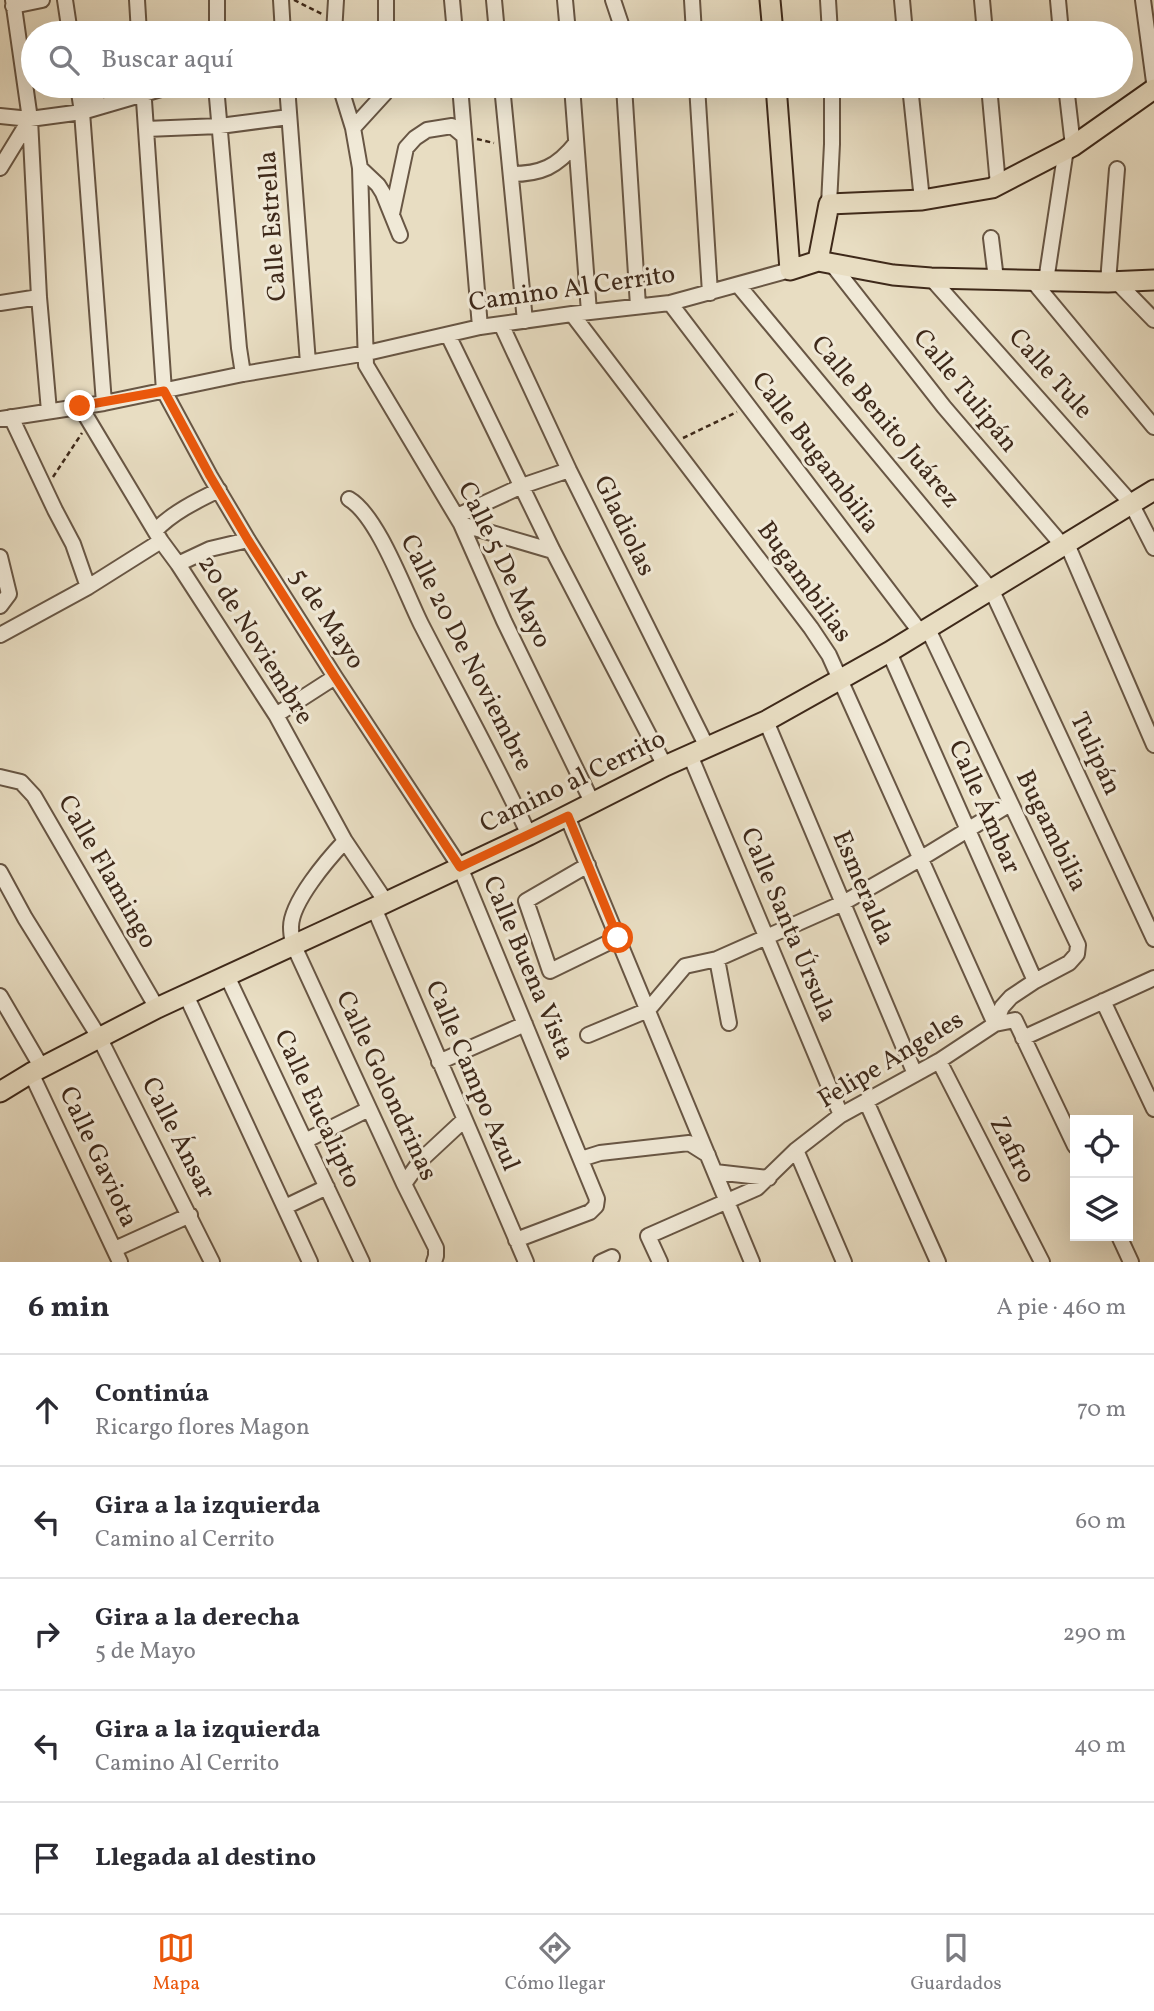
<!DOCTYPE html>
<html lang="es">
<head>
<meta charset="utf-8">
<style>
	body { margin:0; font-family:Vollkorn,serif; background:#f7f7f7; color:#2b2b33 }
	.controls { position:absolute; right:21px; bottom:21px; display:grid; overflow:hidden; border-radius:0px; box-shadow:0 7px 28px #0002 }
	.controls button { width:63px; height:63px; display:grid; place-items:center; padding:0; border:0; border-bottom:2px solid #e1e1e2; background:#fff; color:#2b2b33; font:35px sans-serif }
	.stop { position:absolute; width:21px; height:21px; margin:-16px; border:5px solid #ea580c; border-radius:50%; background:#fff }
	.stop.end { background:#ea580c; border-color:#fff; box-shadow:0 2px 7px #0008 }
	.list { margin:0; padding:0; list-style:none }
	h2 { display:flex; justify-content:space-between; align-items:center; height:91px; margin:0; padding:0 28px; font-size:30px }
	h2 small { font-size:23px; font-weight:400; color:#7c7c81 }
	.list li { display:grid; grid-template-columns:46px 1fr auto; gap:21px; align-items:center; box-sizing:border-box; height:112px; padding:0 28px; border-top:2px solid #e1e1e2 }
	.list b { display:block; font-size:26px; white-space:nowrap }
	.list p { margin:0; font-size:23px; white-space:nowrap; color:#7c7c81 }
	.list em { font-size:23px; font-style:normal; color:#7c7c81 }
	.icon { flex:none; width:38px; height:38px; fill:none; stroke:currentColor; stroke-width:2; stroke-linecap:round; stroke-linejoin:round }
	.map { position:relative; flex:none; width:1154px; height:1262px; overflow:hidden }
	.search { position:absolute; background:#fff; box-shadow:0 7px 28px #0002; left:21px; right:21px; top:21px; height:77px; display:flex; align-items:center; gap:18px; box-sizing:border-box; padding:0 24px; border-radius:38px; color:#7c7c81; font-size:26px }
	.sheet { height:651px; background:#fff }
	nav { display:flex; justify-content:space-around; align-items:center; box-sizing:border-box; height:98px; border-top:2px solid #e1e1e2; background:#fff; font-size:19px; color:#7c7c81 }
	nav a { display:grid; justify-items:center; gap:4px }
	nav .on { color:#ea580c }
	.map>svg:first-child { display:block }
</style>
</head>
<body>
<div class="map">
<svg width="1154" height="1262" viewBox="0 0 1154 1262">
	<rect width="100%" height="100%" fill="#e8ddc2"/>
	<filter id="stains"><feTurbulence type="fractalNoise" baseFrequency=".00286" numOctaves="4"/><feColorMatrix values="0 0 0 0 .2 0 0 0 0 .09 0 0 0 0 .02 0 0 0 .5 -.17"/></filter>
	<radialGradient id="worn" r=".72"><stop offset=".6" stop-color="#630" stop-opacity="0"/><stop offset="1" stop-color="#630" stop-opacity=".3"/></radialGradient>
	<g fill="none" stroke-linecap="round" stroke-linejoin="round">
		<defs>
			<path id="minor" d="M13,0L30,119L39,297L49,411
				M65,0L70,33
				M137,0L139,33
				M217,0V33
				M281,0L283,33
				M386,0V33
				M452,0L455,33
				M494,0L497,33
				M565,0L568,33
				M613,0L621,24V33
				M692,0L694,33
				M828,0L830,33
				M902,0L905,33
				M982,0L985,33
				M1058,0L1061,33
				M1143,0L1154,82
				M13,6L42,0
				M334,33L336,0
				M78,86L82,112L104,403
				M143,86L164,391L210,476L248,540L335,677L460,867L597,1199L596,1206L590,1212L516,1240
				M216,86L239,348L243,374
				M287,86L308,363
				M340,86L353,128L360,168L366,365L461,524L504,621L592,802
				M460,86L480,327
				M502,86L525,321
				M572,86L589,312
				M624,86L638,306
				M697,86L710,293
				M910,86L922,200
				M989,86L998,185
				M1066,86L1073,146
				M83,110L105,86
				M0,116L30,119L82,112L171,86
				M353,128L385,93V86
				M146,129L220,126L289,117
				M0,168L30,119
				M360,168L378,185L383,193L400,235
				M511,174C541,174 557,167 576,143
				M829,204L832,144V86
				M392,214L406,148L415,138L427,130L452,126L464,136
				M991,238L996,279
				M831,263L944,407L1064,547
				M931,278L1131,503L1154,548
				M1032,280L1154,427
				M1046,281L1066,149
				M1108,282L1117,169
				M1117,282L1154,320
				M738,285L992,591L1154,939
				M0,303L39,297
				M670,303L921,633
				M572,314L811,628L829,655L995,1024
				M501,324L569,470L707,747
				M448,335L553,551L665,766
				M80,406L161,541L178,564L276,715L345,841L386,902
				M11,417L55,510L73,544L88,587
				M0,419L104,403L243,374L367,353L480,327L572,314L670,303L790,270
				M349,499C378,516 405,592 421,624C457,694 496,763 529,835
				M457,516L522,486L569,470
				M461,524L553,551
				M155,531C172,513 196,501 219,490
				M1067,544L1154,745
				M0,557L9,594L0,606
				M178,564L210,549L248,540
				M928,629L1078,945L1077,954L1069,963L1035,981L1011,997L1002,1007L995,1024
				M0,635L88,587L161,541
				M889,652L1035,981
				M276,715L335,677
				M766,721L915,1074
				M690,755L841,1115
				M0,777L21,782L34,796L157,1008
				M567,816L752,1262
				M345,841C328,859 291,902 291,927C291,933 292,939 293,944L404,1184L436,1248V1256L434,1262
				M588,865L526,901L550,971L618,938
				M0,872L25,918L99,1037L212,1262
				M374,908L526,1262
				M717,959L729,1023
				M227,976L362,1262
				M186,995L310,1262
				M0,996L42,1068
				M1103,1001L1154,1109
				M588,1035L648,1010L685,966L717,959L843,903L920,859L1010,804
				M1023,1038L1154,978
				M939,1061L1042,1262
				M439,1062L525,1024
				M31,1073L120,1262
				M866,1101L938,1262
				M305,1141L369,1109
				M796,1150L844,1262
				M581,1159L600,1153L689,1143L708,1155
				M715,1172L769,1178
				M404,1184L421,1160L464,1120
				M285,1207L327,1187
				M1119,1236L1131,1262
				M115,1249L190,1215
				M601,1262L612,1257
				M660,1262L648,1236L757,1188L796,1150L841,1115L939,1061L995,1024L1015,1020L1075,1146"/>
			<path id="major" d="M770,0L773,33
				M776,86L790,270L818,261L893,275L931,278L1108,282L1154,280
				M818,261L829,204L922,200L992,188L1073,146L1154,89
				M0,1092L31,1073L157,1008L374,908L529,835L665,766L766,721L889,652L1154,490"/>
		</defs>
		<use href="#minor" stroke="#685644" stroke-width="18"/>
		<use href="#major" stroke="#3e291a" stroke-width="23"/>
		<path stroke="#3e291a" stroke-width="2.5" stroke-dasharray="5 3.5" stroke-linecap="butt" d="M294,0L322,14
			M477,139L494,143
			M683,438L737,412
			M53,477L82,433"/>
		<use href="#minor" stroke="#f0e9d7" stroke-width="14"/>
		<use href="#major" stroke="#e8ddc2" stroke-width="19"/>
	</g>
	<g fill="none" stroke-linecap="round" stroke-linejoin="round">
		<path stroke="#ea580c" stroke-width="9" d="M80,406L164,391L210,476L248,540L335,677L460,867L568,816L618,938"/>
	</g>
	<g text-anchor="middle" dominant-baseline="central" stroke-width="6" stroke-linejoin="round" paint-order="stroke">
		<g font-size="26" fill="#3e291a" stroke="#f0e9d7">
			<text transform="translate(273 226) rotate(-94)">Calle Estrella</text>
			<text transform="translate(572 289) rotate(-8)">Camino Al Cerrito</text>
			<text transform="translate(1050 374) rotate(48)">Calle Tule</text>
			<text transform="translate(965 391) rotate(51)">Calle Tulipán</text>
			<text transform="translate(885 422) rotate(50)">Calle Benito Juárez</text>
			<text transform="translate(815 453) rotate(53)">Calle Bugambilia</text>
			<text transform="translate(624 526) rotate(64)">Gladiolas</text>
			<text transform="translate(504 565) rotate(64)">Calle 5 De Mayo</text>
			<text transform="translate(804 582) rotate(54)">Bugambilias</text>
			<text transform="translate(327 619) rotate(57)">5 de Mayo</text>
			<text transform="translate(255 640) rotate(58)">20 de Noviembre</text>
			<text transform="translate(466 653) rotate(63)">Calle 20 De Noviembre</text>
			<text transform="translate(1095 754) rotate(65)">Tulipán</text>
			<text transform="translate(573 782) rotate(-26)">Camino al Cerrito</text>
			<text transform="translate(984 807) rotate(66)">Calle Ámbar</text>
			<text transform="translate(1051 831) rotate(64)">Bugambilia</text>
			<text transform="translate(107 872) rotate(60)">Calle Flamingo</text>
			<text transform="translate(863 888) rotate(67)">Esmeralda</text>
			<text transform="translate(788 925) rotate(67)">Calle Santa Úrsula</text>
			<text transform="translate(528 968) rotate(67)">Calle Buena Vista</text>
			<text transform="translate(891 1060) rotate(-31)">Felipe Angeles</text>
			<text transform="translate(472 1076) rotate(67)">Calle Campo Azul</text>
			<text transform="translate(386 1086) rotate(65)">Calle Golondrinas</text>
			<text transform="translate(317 1109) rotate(65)">Calle Eucalipto</text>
			<text transform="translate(178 1138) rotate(63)">Calle Ánsar</text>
			<text transform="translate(1012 1150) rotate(63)">Zafiro</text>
			<text transform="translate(98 1157) rotate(65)">Calle Gaviota</text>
		</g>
	</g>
	<rect width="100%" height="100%" filter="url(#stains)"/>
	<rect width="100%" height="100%" fill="url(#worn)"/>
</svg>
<div class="controls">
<button><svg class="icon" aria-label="locate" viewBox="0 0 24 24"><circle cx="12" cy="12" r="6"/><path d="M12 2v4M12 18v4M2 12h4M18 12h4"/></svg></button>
<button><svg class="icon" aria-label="layers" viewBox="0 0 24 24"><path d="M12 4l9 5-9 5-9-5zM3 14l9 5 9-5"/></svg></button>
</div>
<div class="stop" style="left:618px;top:938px"></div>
<div class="stop end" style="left:80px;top:406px"></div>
<div class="search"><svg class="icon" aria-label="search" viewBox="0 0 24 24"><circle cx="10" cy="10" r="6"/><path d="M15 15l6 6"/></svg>Buscar aquí</div>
</div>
<section class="sheet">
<h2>6 min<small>A pie · 460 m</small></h2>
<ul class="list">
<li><svg class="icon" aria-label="ahead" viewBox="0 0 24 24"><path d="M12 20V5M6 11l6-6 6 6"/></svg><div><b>Continúa</b><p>Ricargo flores Magon</p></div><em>70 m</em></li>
<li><svg class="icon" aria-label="left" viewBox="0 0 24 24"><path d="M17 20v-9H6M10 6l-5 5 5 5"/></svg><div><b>Gira a la izquierda</b><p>Camino al Cerrito</p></div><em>60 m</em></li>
<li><svg class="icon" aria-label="right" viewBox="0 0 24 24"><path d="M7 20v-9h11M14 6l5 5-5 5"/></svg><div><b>Gira a la derecha</b><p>5 de Mayo</p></div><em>290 m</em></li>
<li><svg class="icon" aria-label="left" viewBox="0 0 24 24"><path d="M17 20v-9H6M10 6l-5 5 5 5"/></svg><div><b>Gira a la izquierda</b><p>Camino Al Cerrito</p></div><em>40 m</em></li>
<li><svg class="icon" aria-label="arrive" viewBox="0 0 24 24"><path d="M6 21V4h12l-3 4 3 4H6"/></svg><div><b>Llegada al destino</b></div></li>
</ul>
</section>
<nav>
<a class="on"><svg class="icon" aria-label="map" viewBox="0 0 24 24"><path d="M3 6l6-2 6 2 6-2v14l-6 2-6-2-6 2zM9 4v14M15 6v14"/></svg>Mapa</a>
<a><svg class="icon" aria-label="directions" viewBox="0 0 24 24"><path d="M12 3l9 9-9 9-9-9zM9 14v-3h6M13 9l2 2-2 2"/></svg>Cómo llegar</a>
<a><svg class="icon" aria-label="saved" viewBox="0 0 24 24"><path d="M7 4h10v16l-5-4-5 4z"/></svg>Guardados</a>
</nav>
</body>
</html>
